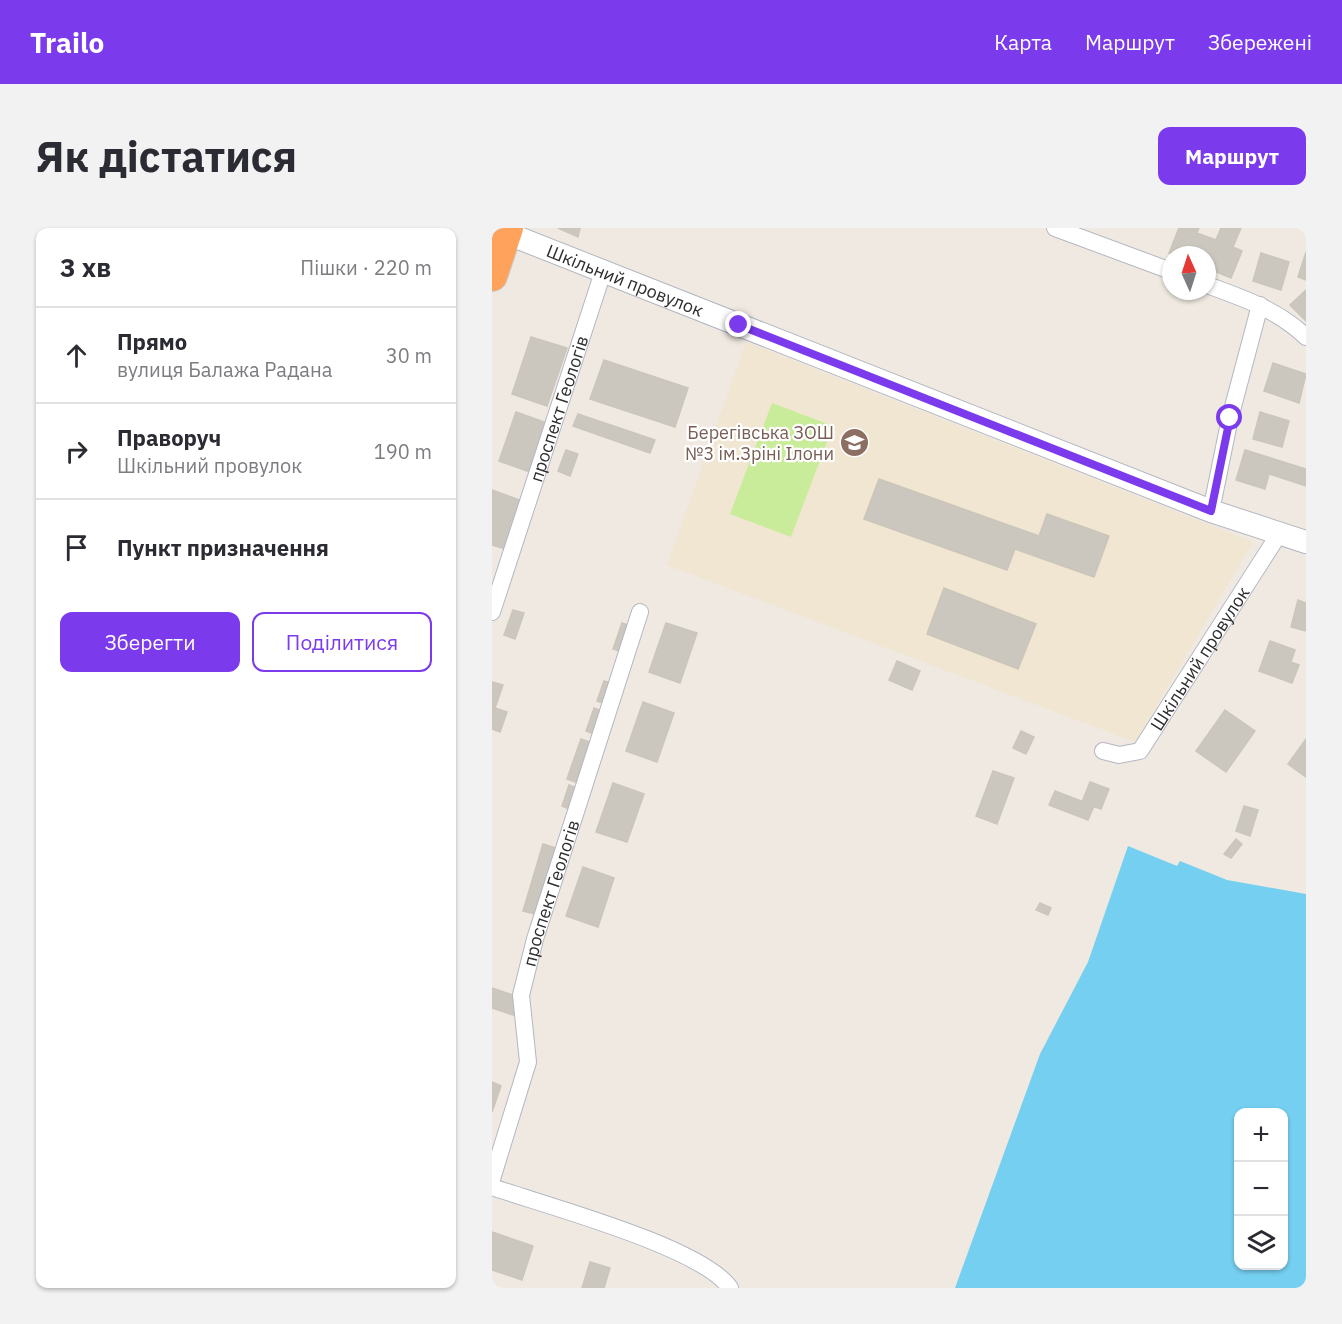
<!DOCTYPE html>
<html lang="uk">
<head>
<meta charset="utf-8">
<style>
	body { margin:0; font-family:"IBM Plex Sans",sans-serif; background:#f2f2f3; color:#2b2b33 }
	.controls { position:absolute; right:18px; bottom:18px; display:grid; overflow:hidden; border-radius:12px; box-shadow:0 2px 4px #0004 }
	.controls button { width:54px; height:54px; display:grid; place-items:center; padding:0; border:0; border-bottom:2px solid #e1e1e2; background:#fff; color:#2b2b33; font:30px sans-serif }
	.compass { position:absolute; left:670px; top:18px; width:54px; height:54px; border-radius:50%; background:#fff; box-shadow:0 2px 4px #0004; rotate:357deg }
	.stop { position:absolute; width:18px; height:18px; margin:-14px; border:4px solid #7c3aed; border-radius:50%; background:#fff }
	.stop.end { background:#7c3aed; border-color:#fff; box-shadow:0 2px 6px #0008 }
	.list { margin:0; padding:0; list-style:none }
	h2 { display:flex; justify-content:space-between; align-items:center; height:78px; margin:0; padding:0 24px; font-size:26px }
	h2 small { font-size:20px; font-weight:400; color:#7c7c81 }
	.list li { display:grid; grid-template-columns:39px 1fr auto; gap:18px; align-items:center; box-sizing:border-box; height:96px; padding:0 24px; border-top:2px solid #e1e1e2 }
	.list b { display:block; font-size:22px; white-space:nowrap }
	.list p { margin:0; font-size:20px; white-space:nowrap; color:#7c7c81 }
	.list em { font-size:20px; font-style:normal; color:#7c7c81 }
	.actions { display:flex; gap:12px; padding:18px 24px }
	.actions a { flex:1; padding:14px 0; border:2px solid #7c3aed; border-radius:12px; text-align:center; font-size:21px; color:#7c3aed }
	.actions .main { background:#7c3aed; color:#fff }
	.icon { flex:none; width:33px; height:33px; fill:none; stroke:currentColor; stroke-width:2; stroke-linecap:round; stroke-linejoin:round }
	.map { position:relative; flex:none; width:814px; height:1060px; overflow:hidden; border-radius:12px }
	header { display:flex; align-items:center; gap:36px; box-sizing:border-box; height:84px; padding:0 30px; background:#7c3aed; color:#fff }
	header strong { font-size:28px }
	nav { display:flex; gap:33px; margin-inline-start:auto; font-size:21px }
	.intro { display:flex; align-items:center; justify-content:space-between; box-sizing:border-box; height:144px; padding:0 36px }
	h1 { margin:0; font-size:42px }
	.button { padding:15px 27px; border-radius:12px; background:#7c3aed; color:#fff; font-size:21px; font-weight:700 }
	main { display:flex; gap:36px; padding:0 36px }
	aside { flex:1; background:#fff; border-radius:12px; box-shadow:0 2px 4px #0004 }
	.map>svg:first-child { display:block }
</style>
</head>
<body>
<header>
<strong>Trailo</strong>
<nav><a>Карта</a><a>Маршрут</a><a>Збережені</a></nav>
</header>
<div class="intro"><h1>Як дістатися</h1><a class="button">Маршрут</a></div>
<main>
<aside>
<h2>3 хв<small>Пішки · 220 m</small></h2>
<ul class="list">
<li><svg class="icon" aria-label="ahead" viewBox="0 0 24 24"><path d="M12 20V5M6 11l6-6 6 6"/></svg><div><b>Прямо</b><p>вулиця Балажа Радана</p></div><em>30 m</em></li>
<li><svg class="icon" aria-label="right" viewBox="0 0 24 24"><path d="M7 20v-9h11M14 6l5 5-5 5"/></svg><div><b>Праворуч</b><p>Шкільний провулок</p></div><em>190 m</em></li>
<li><svg class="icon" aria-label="arrive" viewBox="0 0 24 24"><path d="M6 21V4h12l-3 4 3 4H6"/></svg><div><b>Пункт призначення</b></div></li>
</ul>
<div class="actions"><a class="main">Зберегти</a><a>Поділитися</a></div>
</aside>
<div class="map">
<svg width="814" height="1060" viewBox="0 0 814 1060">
	<rect width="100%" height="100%" fill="#efe9e1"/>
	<path fill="#f0e6d1" d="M254,114L761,314L643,514L175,337Z"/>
	<path fill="#c9ec9a" d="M280,175L341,198L299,309L238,286Z"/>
	<path fill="#75cff0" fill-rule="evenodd" d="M636,618L685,638L688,633L735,652L814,666V1060H463L548,826L596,734ZM746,884H792V1038H746Z"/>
	<path fill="#cbc7bf" stroke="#cbc5ba" stroke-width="1.5" d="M66,0H88L86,9Z
		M687,0H707L705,5L724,12L715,33V27L677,25Z
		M729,0H749L741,19L750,23L739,50L715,40V33Z
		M814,24V52L806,49Z
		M769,25L797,34L789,62L761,53Z
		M814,62V93L798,77Z
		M39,109L75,120L55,178L20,166Z
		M112,132L196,160L183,199L98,171Z
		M781,135L814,146L807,175L772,163Z
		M24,184L55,195L38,244L7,233Z
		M768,184L797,193L790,219L761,211Z
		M86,186L163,212L158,225L81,198Z
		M74,222L86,226L78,248L66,243Z
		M753,222L814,241V258L777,246L773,261L744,252Z
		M387,251L547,308L555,286L617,308L602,349L523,321L515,342L372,291Z
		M0,262L30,273L13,321L0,317Z
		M452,360L544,396L526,441L435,406Z
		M806,372L814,375V403L799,399Z
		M21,382L32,385L23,411L12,407Z
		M130,395L139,398L131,424L121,421Z
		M174,395L205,405L188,455L157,444Z
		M778,413L803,422L799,434L807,437L800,455L767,443Z
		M405,433L428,443L420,462L397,452Z
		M112,453L121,455L114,476L105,473Z
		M0,454L11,457L3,480L0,479Z
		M151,474L182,485L165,534L134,523Z
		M0,479L15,484L8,504L0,501Z
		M102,480L113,484L105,507L94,503Z
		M733,482L763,503L734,544L704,523Z
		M529,503L542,509L534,526L521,520Z
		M89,511L103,516L89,556L75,551Z
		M814,511V549L796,536Z
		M501,543L522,550L505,596L484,588Z
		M598,554L617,561L609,581L590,574Z
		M121,555L152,566L135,614L104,604Z
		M77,557L87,561L80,582L70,578Z
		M563,563L602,578L596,592L557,577Z
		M752,578L766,582L758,608L744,603Z
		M744,611L750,616L739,630L732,626Z
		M51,616L67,621L47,687L31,683Z
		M91,639L122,650L106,699L74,688Z
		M548,675L559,680L556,687L544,682Z
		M0,760L27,769L21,787L0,780Z
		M0,854L9,858L0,884Z
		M0,1004L41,1018L30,1052L0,1042Z
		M98,1034L118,1040L112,1060H90Z"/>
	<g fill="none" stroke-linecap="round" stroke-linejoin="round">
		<defs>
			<g id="street">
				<path d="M563,0L679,43"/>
				<path d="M715,57C751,70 786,82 814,109"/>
				<path d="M719,283L738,190L768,77"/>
				<path id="s1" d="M0,384L111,44"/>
				<path id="s2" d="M611,523L627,527L648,523L787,306"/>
				<path id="s3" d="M0,951L36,834L29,767L43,711L148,384"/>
				<path d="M0,959C52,977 210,1019 238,1060"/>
			</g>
			<g id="secondary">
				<path id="s4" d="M14,5L719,283L814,314"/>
			</g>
			<path id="highway" d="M0,48L16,0"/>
		</defs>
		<use href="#street" stroke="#b4b7c1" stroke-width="18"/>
		<use href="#secondary" stroke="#b4b7c1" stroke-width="24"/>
		<use href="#highway" stroke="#c9c9c9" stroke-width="32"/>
		<use href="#street" stroke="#fff" stroke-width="16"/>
		<use href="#secondary" stroke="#fff" stroke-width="22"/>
		<use href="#highway" stroke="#ffa35c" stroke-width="30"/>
	</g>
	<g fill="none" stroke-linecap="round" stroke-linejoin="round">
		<path stroke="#7c3aed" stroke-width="8" d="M247,97L719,283L738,190"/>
	</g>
	<defs>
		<symbol id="school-disc" viewBox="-11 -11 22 22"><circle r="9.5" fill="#8d6e63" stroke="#fff"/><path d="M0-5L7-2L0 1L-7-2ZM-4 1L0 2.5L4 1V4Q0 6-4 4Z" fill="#fff"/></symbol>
	</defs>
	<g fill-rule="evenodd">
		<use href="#school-disc" x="346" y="198" width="33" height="33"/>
	</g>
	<g text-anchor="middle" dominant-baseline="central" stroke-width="4.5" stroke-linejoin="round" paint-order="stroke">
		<g font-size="18" fill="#2e2e2e" stroke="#fff">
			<text stroke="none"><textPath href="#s4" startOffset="128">Шкільний провулок</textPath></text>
			<text stroke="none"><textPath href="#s1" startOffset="214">проспект Геологів</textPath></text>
			<text stroke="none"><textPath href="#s2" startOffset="148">Шкільний провулок</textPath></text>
			<text stroke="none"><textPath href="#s3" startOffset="296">проспект Геологів</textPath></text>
		</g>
		<g font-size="18" fill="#785e54" stroke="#fff" text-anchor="end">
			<text x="342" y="204">Берегівська ЗОШ<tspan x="342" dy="21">№3 ім.Зріні Ілони</tspan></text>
		</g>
	</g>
</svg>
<div class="controls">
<button>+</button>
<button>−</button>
<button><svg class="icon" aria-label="layers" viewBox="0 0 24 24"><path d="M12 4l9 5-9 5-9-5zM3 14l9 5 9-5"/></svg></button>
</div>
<svg class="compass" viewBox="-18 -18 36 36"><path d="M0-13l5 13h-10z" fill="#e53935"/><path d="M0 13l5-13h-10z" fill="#7c7c81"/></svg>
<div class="stop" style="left:738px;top:190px"></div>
<div class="stop end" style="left:247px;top:97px"></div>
</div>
</main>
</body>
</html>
